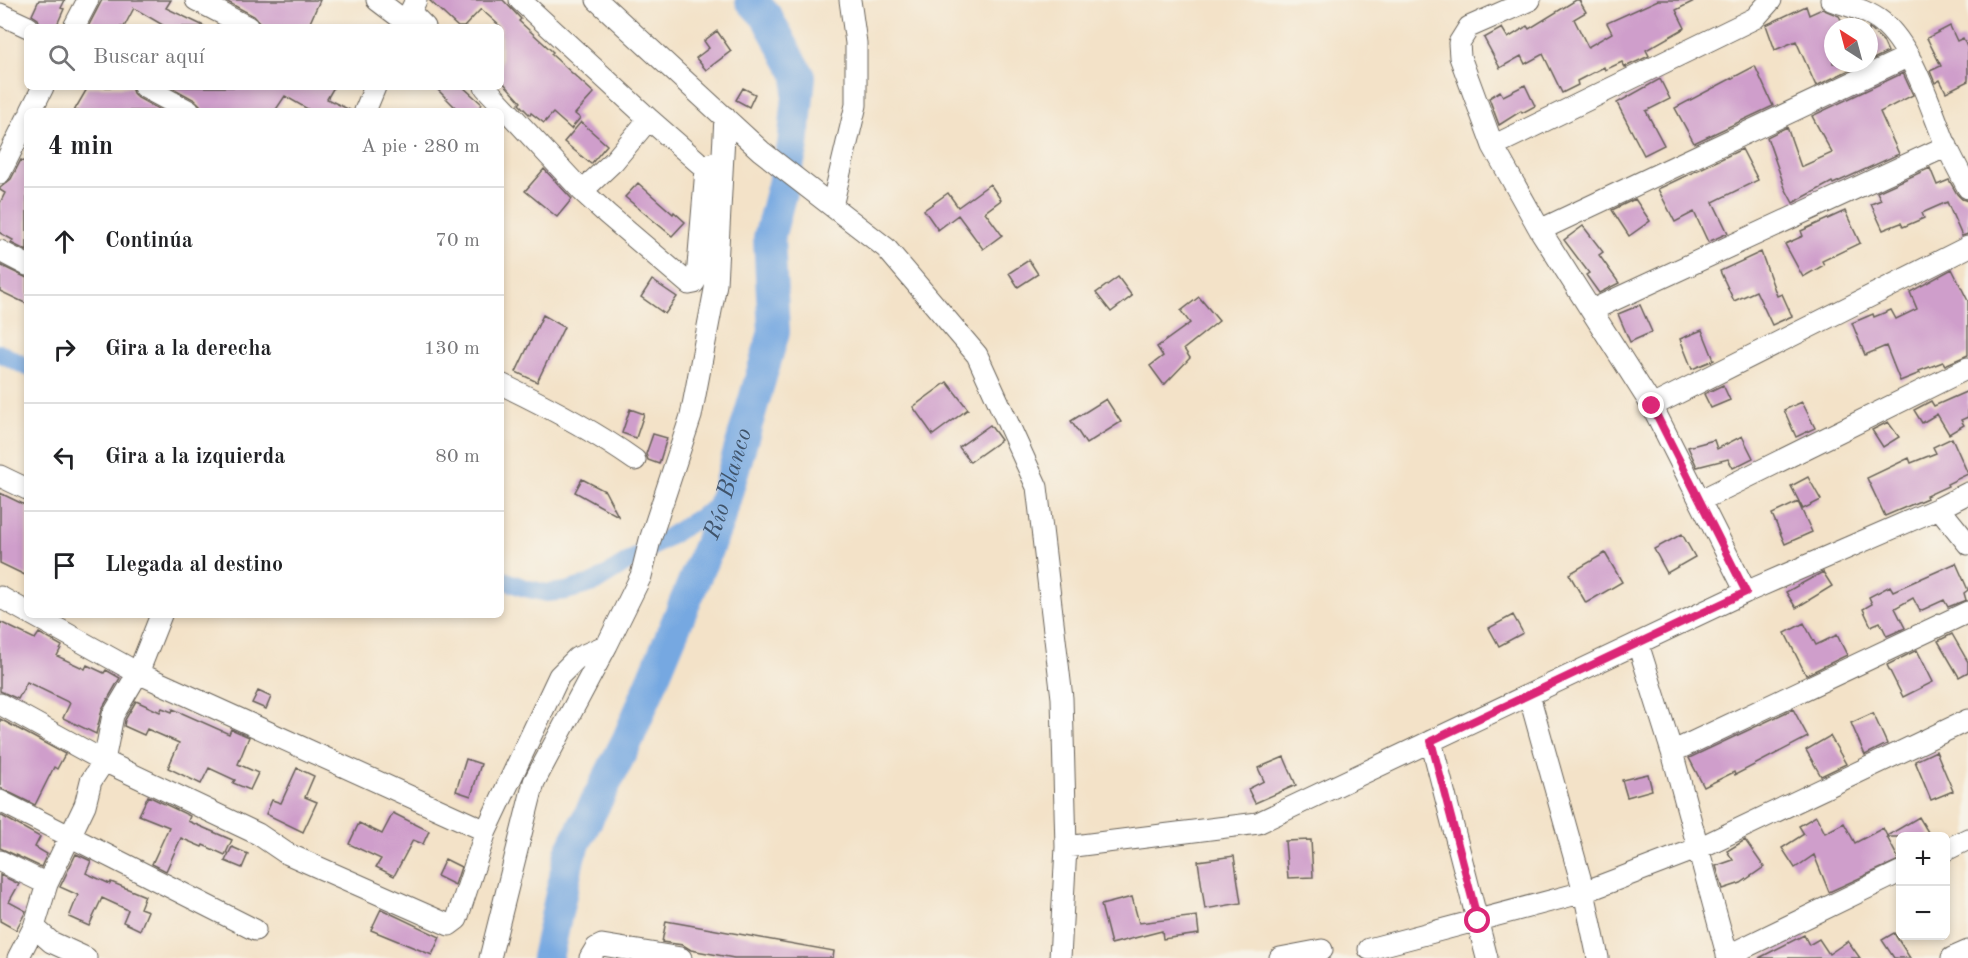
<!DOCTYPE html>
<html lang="es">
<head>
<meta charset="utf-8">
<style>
	body { margin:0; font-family:"Old Standard TT",serif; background:#f6f6f6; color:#202124 }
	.controls { position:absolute; right:18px; bottom:18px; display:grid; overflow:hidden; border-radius:9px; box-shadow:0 3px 9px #0003 }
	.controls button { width:54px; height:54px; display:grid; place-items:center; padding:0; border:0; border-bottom:2px solid #e0e0e0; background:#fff; color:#202124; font:30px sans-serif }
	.compass { position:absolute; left:1824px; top:18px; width:54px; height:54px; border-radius:50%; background:#fff; box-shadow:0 3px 9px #0003; rotate:324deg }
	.stop { position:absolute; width:18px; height:18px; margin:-14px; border:4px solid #db2777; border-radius:50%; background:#fff }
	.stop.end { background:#db2777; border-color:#fff; box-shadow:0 2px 6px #0008 }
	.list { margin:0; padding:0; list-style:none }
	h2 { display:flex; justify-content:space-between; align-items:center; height:78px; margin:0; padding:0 24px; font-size:26px }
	h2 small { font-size:20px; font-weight:400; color:#757577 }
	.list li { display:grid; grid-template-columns:39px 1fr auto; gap:18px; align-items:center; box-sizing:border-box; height:108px; padding:0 24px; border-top:2px solid #e0e0e0 }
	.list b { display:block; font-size:22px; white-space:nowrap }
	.list em { font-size:20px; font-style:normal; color:#757577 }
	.icon { flex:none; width:33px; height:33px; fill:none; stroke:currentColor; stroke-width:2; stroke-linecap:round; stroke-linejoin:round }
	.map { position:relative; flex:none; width:1968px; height:958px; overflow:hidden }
	.search { position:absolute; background:#fff; box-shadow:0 3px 9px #0003; left:24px; top:24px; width:480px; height:66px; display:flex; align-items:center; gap:15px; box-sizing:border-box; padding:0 21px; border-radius:9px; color:#757577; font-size:22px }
	.panel { position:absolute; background:#fff; box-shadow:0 3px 9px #0003; left:24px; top:108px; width:480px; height:510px; border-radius:9px }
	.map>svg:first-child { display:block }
</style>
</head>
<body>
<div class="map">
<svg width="1968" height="958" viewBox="0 0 1968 958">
	<rect width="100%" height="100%" fill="#f7f3e8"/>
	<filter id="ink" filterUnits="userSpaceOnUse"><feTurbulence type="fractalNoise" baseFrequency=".0167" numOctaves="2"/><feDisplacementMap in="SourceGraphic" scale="12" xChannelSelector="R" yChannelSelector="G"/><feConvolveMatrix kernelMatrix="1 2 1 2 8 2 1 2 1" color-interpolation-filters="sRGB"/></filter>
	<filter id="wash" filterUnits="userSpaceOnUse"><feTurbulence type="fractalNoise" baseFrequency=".008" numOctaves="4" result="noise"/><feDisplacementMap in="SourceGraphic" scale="24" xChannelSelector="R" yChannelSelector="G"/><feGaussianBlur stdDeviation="1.35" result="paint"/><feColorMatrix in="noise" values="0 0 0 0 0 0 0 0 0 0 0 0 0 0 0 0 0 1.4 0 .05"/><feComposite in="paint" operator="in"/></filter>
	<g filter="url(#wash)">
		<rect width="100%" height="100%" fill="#f3e2c8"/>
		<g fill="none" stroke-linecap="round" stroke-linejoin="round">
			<path stroke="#76a8e1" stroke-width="18" d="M0,353L27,367
				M501,579L525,588L547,593L566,591L594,583L724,502"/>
			<path stroke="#76a8e1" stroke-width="32" id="s1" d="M547,958L570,853L628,739L718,523L774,332L769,238L793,146L800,77L766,16L751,0"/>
		</g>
		<g id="blocks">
			<path fill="#cf9ecb" d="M39,0H65L61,8L64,9L56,27H41L38,19L32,15Z
				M102,0H171L166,8L206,27H166L134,8L124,27H88Z
				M224,0H320L308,27H264L254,16Z
				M429,0H503L521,19L519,21L553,52L551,54L594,93L575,114L580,118L571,129L553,113L544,123L531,113L530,115L519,104L521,102L501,80V27L481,9L464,27H458Z
				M1576,0H1579L1586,12L1574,19L1588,47L1612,33L1607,23L1658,0H1696L1676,10L1685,28L1646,50L1649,56L1625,67L1622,62L1605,70L1604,67L1577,81L1578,85L1562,93L1543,54L1525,64L1521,56L1500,68L1484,38L1502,28L1508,38L1527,26L1529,29Z
				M1806,6L1809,15L1822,9L1839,16L1845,27H1833V63H1864L1816,86L1796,41L1775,50L1766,25Z
				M1950,26L1957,41L1963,38L1968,49V81L1946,92L1940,80L1935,83L1930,71L1941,66L1927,38Z
				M1869,28L1883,41L1888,52L1869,61Z
				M717,31L731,51L706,70L696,58L709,48L704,41Z
				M1755,66L1773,106L1694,143L1675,108Z
				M1903,73L1913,95L1880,112L1899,154L1833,184L1832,182L1793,203L1785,188L1767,137L1787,127L1801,167L1832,153L1812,116Z
				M1660,79L1670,99L1646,111L1664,145L1644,155L1617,103Z
				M1525,85L1535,106L1522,113L1521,111L1499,125L1489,98L1500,91L1503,96Z
				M88,87H131L133,93L138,98L162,111H74Z
				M171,87H334L327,99L352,111H311L285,96L275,111H202L200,105L195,100Z
				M435,87H463L482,104L476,111H459Z
				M743,88L755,94L749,107L736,100Z
				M581,122L607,145L591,164L564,142Z
				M1742,149L1758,180L1713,202L1728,233L1708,242L1694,212L1675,222L1658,189Z
				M21,160L27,163V251L11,243L13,240L0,233V203L5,193L0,190V188L11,179Z
				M1930,168L1937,185L1949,180L1957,194L1962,199L1968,201V234L1962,236L1947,202L1922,213L1924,218L1903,227L1901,223L1883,230L1871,204L1881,200L1877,192Z
				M544,169L572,199L557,217L525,191Z
				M638,183L673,214L674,212L685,222L672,236L625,197Z
				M990,184L1001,200L985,212L1002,235L983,249L958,215L938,230L924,210L948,193L958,207Z
				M1635,199L1650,221L1629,236L1612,210Z
				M1845,211L1860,243L1822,261L1824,265L1803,277L1785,244L1803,236L1801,231Z
				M1583,226L1603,252L1599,255L1619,283L1599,293L1586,275L1589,273L1564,240Z
				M1761,252L1777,296L1782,294L1792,316L1772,325L1756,291L1734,301L1720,271Z
				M1029,260L1038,274L1018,287L1009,273Z
				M0,265L27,278V304L0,291Z
				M1952,269L1968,301V355L1945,365L1943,362L1919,371L1920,373L1900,381L1886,346L1865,355L1852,323L1873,314L1874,317L1891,310L1896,319L1917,309L1910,292Z
				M1118,277L1132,296L1111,312L1096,293Z
				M652,280L677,297L665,314L641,297Z
				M1199,297L1219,321L1184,349L1190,358L1164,385L1150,366L1163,356L1157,347L1190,323L1181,311Z
				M1640,305L1652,332L1630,342L1618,314Z
				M543,315L564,327L537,382L516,372Z
				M1702,330L1714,360L1692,369L1680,339Z
				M947,382L968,409L933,435L913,407Z
				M1723,385L1730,400L1711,408L1704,394Z
				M1968,391V417L1961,420L1964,425L1949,434L1937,414L1922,423L1914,410L1931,401L1934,406Z
				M1106,399L1121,422L1086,444L1071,421Z
				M1802,402L1815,428L1796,437L1784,410Z
				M630,409L644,414L636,438L622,433Z
				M1888,422L1899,437L1883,447L1872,430Z
				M990,425L1001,440L970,462L959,447Z
				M653,434L667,438L659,464L648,460L646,454Z
				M1742,436L1753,458L1733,468L1728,459L1697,467L1688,447L1714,440L1717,449Z
				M1952,438L1968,474L1947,484L1948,486L1926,496L1927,498L1885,516L1867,478L1909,458L1911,463L1936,453L1933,447Z
				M1808,477L1821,500L1803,509L1791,486Z
				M582,479L605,491L618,516L575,492Z
				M0,493L27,506V576L0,563Z
				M1798,502L1812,532L1785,544L1772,514Z
				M1682,534L1695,557L1667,573L1654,549Z
				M1605,553L1622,582L1586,603L1569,574Z
				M1956,563L1968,590L1964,593L1966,600L1948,607L1944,600L1920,611L1913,598L1895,608L1905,628L1887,636L1880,622L1871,626L1863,609L1872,604L1869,597L1890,586L1893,591Z
				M1823,572L1832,586L1796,608L1786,592Z
				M1513,615L1523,633L1499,646L1489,628Z
				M0,622L35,639L39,633L62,646L57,656L85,669L87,665L104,673L106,670L120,678L102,709L96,734L63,718L70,703L27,682L18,699L0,691Z
				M1804,623L1816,645L1837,635L1847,655L1806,675L1785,633Z
				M1952,634L1968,662V672L1959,677L1938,641Z
				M1917,650L1933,682L1903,697L1887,665Z
				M258,691L271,697L266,709L252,703Z
				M136,701L160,712L162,708L172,712L173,709L229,734L231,729L249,737L238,764L258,773L250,790L233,783L235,780L209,768L201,784L168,768L179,743L147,729L144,735L124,726L125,720Z
				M1793,709L1808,737L1735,775L1734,772L1704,787L1689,758Z
				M1873,713L1887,744L1865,755L1851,723Z
				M0,719L65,754L57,769L54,767L35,805L0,788Z
				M1830,736L1846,764L1821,776L1806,750Z
				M1936,751L1953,791L1931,800L1915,761Z
				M1284,757L1296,785L1255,803L1248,789L1264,781L1258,768Z
				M466,759L481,764L471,796L456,791Z
				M297,768L314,776L305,797L317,802L303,832L266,814L272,800L281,803Z
				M1648,774L1652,790L1627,797L1622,780Z
				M148,796L190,816L188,821L232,840L225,855L203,845L202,847L181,838L166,871L152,864L169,827L139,815Z
				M393,813L429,831L423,844L413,840L394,876L376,867L381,859L349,844L359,823L382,834Z
				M0,815L40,837L35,847L47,854L41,867L0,848Z
				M1816,816L1825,833L1844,823L1855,843L1883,828L1887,836L1919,817L1931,837H1887L1899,860L1829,892L1814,855L1795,868L1782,848L1804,834L1799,826Z
				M1311,840L1313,877L1288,878L1285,841Z
				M1745,840L1764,867L1741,883L1723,889L1716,866L1733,860L1727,851Z
				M232,847L248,854L242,868L225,861Z
				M76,854L91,861L86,873L110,884L111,882L145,896L140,908L148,911L140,930L123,922L128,910L102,898L89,926L69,917L78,895L60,887Z
				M1234,856L1241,903L1205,909L1198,861Z
				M445,859L461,867L455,885L437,876Z
				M0,875L19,884L9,902L26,911L16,930L0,921Z
				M1132,897L1139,923L1197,916L1199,934L1163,939L1162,931L1111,944L1101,905Z
				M381,909L440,937L432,955L371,930Z
				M666,921L834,951L833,958H734L691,950L683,945L662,942Z
				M1894,933L1910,958H1894L1882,940Z
				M1804,935L1809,945L1819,939L1829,954L1848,941L1860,958H1759Z"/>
		</g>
	</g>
	<g filter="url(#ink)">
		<use href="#blocks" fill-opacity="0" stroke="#676158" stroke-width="1.5"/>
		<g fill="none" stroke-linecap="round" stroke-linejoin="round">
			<defs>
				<path id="minor" d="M196,0L248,27
					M377,0L406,22
					M520,0L649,119L614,161L582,191
					M597,0L761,151L886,248L977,355L1037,487L1062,698L1066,847L1060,958
					M1530,0L1469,27L1459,43L1460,57L1493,146L1540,230L1652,406L1746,592
					M1831,0C1848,6 1867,10 1882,22C1912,46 1930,106 1945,143C1952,158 1960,173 1968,188
					M410,12L425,27
					M0,14L28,27
					M74,27L88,0
					M403,27L416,0
					M144,87L189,111
					M485,87L582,191L607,214L689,284L694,283L697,278L706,169L711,164L722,161
					M31,111L43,87
					M365,111L375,87
					M649,119L706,169
					M1493,146L1755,18L1771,0
					M0,173L27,119
					M832,206L856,105V43L850,0
					M1540,230L1909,56
					M0,251L27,265
					M1592,310L1947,146
					M501,384C547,406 593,430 635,460
					M1652,406L1968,247
					M0,476L27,489
					M1701,500L1968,368
					M1939,508L1968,544
					M0,597L27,612
					M33,615L138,673L486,831
					M1638,644L1672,752L1728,958
					M1529,695L1584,892L1598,958
					M0,704L104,761L258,834L286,853L449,925L457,919L486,831L559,676L577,658L607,645
					M1431,741L1487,958
					M1672,752L1968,612
					M0,801L255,930
					M1066,847L1258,823L1746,592L1939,508L1968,493
					M1946,850L1968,839
					M0,861L47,884
					M1369,949L1584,892L1699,848L1968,720
					M1727,956L1900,872
					M18,958L34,927
					M86,958L51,942L34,927L47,884L85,805L91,781L104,761L113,715L138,673L161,615
					M490,958L534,782L607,645L641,576L650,540L691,416L716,284L725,117
					M590,958L596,948L602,945L681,958
					M1280,958L1322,950
					M1952,958L1968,951"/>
			</defs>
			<use href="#minor" stroke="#676158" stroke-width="23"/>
			<use href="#minor" stroke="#fff" stroke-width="21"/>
		</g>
	</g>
	<g fill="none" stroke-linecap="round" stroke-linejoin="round" filter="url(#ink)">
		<path stroke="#db2777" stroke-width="8" d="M1478,921L1431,741L1746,592L1652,406"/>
	</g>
	<g text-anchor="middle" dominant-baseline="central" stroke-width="4.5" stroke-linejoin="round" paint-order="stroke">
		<g font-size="24" font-style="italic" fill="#40546b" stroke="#f7f3e8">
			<text stroke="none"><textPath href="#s1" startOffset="510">Río Blanco</textPath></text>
		</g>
	</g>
</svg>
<div class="controls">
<button>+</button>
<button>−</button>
</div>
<svg class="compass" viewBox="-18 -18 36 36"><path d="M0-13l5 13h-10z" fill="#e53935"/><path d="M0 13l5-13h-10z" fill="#757577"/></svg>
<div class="stop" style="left:1478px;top:921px"></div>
<div class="stop end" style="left:1652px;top:406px"></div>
<div class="search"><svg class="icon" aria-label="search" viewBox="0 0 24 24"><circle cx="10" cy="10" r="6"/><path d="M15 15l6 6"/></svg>Buscar aquí</div>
<section class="panel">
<h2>4 min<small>A pie · 280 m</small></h2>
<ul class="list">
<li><svg class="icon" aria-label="ahead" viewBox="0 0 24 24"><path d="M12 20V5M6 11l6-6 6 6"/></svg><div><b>Continúa</b></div><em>70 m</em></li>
<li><svg class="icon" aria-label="right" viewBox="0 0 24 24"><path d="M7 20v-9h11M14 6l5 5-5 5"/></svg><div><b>Gira a la derecha</b></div><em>130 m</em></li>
<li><svg class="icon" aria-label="left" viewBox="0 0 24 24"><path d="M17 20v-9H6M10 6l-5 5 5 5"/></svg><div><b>Gira a la izquierda</b></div><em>80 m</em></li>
<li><svg class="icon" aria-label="arrive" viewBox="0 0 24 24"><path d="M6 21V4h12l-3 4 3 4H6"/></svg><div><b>Llegada al destino</b></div></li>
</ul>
</section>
</div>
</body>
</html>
